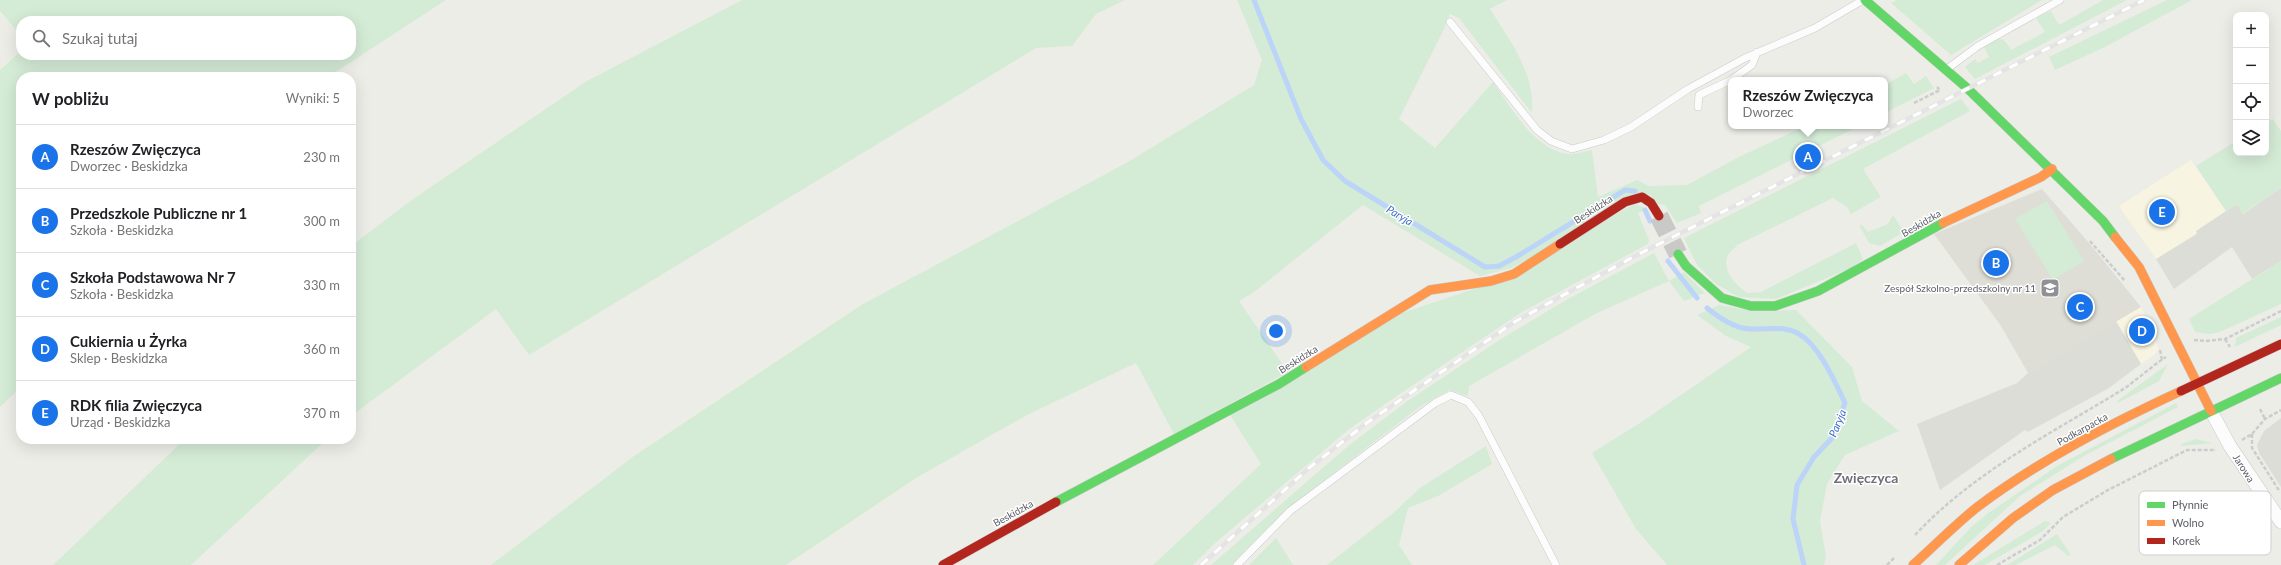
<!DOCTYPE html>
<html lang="pl">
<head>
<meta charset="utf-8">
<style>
	body { margin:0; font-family:Lato,sans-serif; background:#f6f6f6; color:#202124 }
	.controls { position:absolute; right:12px; top:12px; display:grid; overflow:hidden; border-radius:8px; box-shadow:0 4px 16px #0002 }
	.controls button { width:36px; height:36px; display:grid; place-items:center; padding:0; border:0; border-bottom:1px solid #e0e0e0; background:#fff; color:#202124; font:20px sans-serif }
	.you { position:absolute; left:1276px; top:331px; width:14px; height:14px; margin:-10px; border:3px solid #fff; border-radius:50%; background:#1a73e8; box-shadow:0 0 0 6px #1a73e833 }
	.badge { display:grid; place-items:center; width:26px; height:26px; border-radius:50%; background:#1a73e8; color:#fff; font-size:13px; font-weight:700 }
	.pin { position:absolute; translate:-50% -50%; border:2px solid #fff; box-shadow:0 1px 4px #0006 }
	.popup { position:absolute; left:1728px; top:77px; width:160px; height:52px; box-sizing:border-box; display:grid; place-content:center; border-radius:8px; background:#fff; filter:drop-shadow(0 1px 3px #0005); font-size:13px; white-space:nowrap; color:#757577 }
	.popup b { font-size:15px; color:#202124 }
	.popup::after { content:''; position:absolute; left:50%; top:100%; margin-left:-8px; border:8px solid transparent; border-top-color:#fff }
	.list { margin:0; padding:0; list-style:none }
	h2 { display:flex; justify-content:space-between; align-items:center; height:52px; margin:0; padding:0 16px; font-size:17px }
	h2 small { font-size:13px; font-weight:400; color:#757577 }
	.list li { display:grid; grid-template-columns:26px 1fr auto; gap:12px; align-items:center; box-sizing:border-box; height:64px; padding:0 16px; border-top:1px solid #e0e0e0 }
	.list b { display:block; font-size:15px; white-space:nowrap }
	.list p { margin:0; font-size:13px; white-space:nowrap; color:#757577 }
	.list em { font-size:13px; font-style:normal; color:#757577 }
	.icon { flex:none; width:22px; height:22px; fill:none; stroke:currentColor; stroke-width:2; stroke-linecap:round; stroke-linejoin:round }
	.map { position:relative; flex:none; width:2281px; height:565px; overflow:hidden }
	.search { position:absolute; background:#fff; box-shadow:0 4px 16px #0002; left:16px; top:16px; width:340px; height:44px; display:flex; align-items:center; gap:10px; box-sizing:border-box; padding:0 14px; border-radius:16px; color:#757577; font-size:15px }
	.panel { position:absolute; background:#fff; box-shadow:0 4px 16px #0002; left:16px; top:72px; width:340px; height:372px; border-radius:16px }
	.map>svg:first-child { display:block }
</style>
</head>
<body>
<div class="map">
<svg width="2281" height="565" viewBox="0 0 2281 565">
	<rect width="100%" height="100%" fill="#edede8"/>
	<path fill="#f7f5e1" d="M2191,160L2226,211L2196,231L2197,233L2156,259L2119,206Z
		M2141,307L2156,338L2158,349L2155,354L2141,364L2116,321Z"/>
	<path fill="#ddddd8" d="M2281,188V261L2252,279L2232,247L2174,289L2156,259L2197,234L2196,231L2237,204L2243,214Z
		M2116,321L2141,364L2109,388L2028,432L2025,430L1940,490L1917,424L2017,383L2028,373Z
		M2281,418V487L2259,453L2257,445L2264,431Z"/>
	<path fill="#deddd6" d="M2042,189L2090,244L2141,307L2028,373L2001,326L1934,234Z"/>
	<path fill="#d4ebd6" d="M0,0H446L328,77H21V387L0,407V70L21,51V55H351V21H21V36L0,11Z
		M742,0H1125L1096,14L1072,46L1036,48L529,355L496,309L351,416V246L413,199L587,81Z
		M1237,0H1507L1490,9C1511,42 1535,73 1532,113L1459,18L1450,14L1443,31L1399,119L1435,148L1493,82C1511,107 1533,148 1567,154C1574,155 1585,151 1592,150L1598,197L1637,180L1649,186L1687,185L1739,157L1805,126H1859L1699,206L1701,213L1677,223L1665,205L1658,204L1650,195L1511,268L1480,276L1363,205L1254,292L1239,301L1288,372L1174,434L1136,363L1027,415L916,478L786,565H491L634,456L863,304L1128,162L1254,85L1262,60Z
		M1897,0H2042L1951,55L1891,3Z
		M2103,0H2127L1975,79L1965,67L1975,59L1978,63L1989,57L1984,47C1998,38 2002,34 2011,50L2045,32L2037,20L2038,16L2051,11L2059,25Z
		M2167,0H2192L2103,48L2055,70L2049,57Z
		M1906,73L1914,84L1926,76L1934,88L1885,113V85Z
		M1961,99L1970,111L1863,169L1881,197L1851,214L1847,207L1833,198L1737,245C1735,248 1730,252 1728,255C1721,270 1736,285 1747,293L1761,292L1856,243L1863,259L1853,267L1776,299L1739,297L1716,284L1697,265L1684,238Z
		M2273,119L2281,131V188L2242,214L2237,204L2226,211L2196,166L2236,141V153H2266V123Z
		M2047,201L2084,261L2053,280L2015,219Z
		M1635,204L1648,209L1638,213L1649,240L1648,244L1522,312L1391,400L1348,430L1214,544L1193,565H1153L1261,464L1230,415L1402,313L1474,289Z
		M1893,215L1904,232L1880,246L1869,243L1860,227L1861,224L1868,232L1888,224Z
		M1654,253L1669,281L1684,272L1705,293L1684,301L1669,281L1595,314L1469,386L1468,396L1450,390L1421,406L1288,508L1232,565H1211L1348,446L1406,402L1501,339L1566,300Z
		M2281,261V304L2220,332L2210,334L2195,332L2189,319Z
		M1719,305L1753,311L1796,310L1852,367L1862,401L1899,431L1845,455L1827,484L1820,521L1826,557L1824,565H1667L1636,529L1592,453L1643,421L1751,347L1726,336L1697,315Z
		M2281,317V325L2235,347L2236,338Z
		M2168,364L2159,381L2118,403L2117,401Z
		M2176,403L2178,407L2084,456L2020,496L1945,565H1936L1971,527L1987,514L2057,466Z
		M185,439H327L191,565H53Z
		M2196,439L2212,443L2182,446L2181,444Z
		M1486,446L1492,464L1438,496L1408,508L1399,545L1412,565H1327L1392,514L1420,488Z
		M2045,521L2051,523L2043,531L1985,565H1973Z
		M2057,534L2071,555L2068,556L2055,545L2016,565H2007Z
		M1276,538L1293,565H1249Z"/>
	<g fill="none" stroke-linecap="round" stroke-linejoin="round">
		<path stroke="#bbd4f8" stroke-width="5" d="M1254,0L1301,119L1323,160L1345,181L1485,267L1499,266L1516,257L1625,190L1635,191
			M1645,210L1650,221
			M1668,261L1697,298
			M1707,308C1718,317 1735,329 1751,329C1767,330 1784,325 1799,334C1819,345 1835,382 1845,403L1832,438L1814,457L1797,485L1793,519L1804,565"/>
		<path stroke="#c9cac8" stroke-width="19" stroke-dasharray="19 10" stroke-linecap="butt" d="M1659,216L1678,254"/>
		<defs>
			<path id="lane" d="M1450,22L1537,130L1551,141L1572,149L1604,140L1631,127L1688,89L1745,58L1815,28L1863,0
				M1947,69L1978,46L2060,0
				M1731,80L1752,65L1757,52
				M1698,107L1699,95L1731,80
				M1237,565L1290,511L1435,403L1451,395L1468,402L1479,416L1556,565"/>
			<path id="street" d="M2211,411L2230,446L2281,522"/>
			<path id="fast" d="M1865,0L1967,88L2103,221L2115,237
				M1678,254L1686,266L1722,298L1751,306H1775L1818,291L1943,223
				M2111,459L2281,378
				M1056,502L1279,384L1306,367"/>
			<path id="slow" d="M1943,223L2041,177L2052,169
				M2115,237L2139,267L2211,411
				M1306,367L1430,290L1491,281L1514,274L1560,244
				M1913,565C1934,546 1954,526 1976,508C2038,461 2110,424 2181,391
				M1959,565L2013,518L2053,490L2111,459"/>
			<path id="jam" d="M1560,244L1625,202L1642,197L1651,203L1659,216
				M2181,391L2281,344
				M943,565L1056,502"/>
		</defs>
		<use href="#lane" stroke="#cacbca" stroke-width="8"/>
		<use href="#street" stroke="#cacbca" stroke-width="14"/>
		<use href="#fast" stroke="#c9c9c9" stroke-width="10"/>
		<use href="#slow" stroke="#c9c9c9" stroke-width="10"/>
		<use href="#jam" stroke="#c9c9c9" stroke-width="10"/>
		<path stroke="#c9cecc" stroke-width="2.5" stroke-dasharray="4 2" stroke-linecap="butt" d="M1914,103L1940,90L1937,87
			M2090,241L2125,281
			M2225,339L2230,347
			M2194,340L2206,341L2225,339L2281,311
			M2160,350L2162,360
			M2260,409L2265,419
			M2252,434V448L2280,492
			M2242,440L2252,434L2265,419L2281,410
			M1915,535C1972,474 2046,436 2117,393C2134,383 2149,368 2166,357
			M1887,565L1895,557
			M1997,565L2040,540L2063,517L2108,490L2187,450H2216"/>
		<use href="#lane" stroke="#fcfcfc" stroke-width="7"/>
		<use href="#street" stroke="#fcfcfc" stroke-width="13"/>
		<use href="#fast" stroke="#63d668" stroke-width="9"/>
		<use href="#slow" stroke="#ff974d" stroke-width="9"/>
		<use href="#jam" stroke="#b3261e" stroke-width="9"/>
		<defs>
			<path id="rail" d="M1201,565L1309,468L1368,422L1516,321L1635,256L2144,0"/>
		</defs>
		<use href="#rail" stroke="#e4e4e4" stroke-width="4.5"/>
		<use href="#rail" stroke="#fff" stroke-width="3" stroke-dasharray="9" stroke-linecap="butt"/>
	</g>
	<defs>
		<symbol id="school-square" viewBox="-11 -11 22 22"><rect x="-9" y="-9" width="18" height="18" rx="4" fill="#8f9194" stroke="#fff"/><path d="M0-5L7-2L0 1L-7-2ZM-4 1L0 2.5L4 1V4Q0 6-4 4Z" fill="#fff"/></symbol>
	</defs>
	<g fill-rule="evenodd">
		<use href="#school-square" x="2039" y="277" width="22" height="22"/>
	</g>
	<g text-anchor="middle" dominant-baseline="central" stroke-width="3" stroke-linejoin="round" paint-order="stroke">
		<g font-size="10" fill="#5d6067" stroke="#fff">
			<text transform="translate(1593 209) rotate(-33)">Beskidzka</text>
			<text transform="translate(1921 223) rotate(-30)">Beskidzka</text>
			<text transform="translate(1298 359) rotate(-32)">Beskidzka</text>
			<text transform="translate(2082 429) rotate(-29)">Podkarpacka</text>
			<text transform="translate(2244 468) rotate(58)">Jarowa</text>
			<text transform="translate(1013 513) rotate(-29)">Beskidzka</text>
		</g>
		<g font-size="10" fill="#5d6067" stroke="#fff" text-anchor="end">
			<text x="2036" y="288">Zespół Szkolno-przedszkolny nr 11</text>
		</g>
		<g font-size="11" font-style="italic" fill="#406ecb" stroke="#fff">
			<text transform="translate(1400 215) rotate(31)">Paryja</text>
			<text transform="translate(1837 423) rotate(-68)">Paryja</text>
		</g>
		<g font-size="14" font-weight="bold" fill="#6e7179" stroke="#fff">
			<text x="1866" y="477">Zwięczyca</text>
		</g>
	</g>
	<rect x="2139" y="491" width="132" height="64" rx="6" fill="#fff" stroke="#cecfd1" stroke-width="1"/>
	<rect x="2147" y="502" width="18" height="6" fill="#63d668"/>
	<rect x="2147" y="520" width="18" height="6" fill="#ff974d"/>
	<rect x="2147" y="538" width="18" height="6" fill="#b3261e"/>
	<g font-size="11" fill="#5d6067">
		<text x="2172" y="509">Płynnie</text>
		<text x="2172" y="527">Wolno</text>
		<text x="2172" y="545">Korek</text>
	</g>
</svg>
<div class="controls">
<button>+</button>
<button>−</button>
<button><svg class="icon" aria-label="locate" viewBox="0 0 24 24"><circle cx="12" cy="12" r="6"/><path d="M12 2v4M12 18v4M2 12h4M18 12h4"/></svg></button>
<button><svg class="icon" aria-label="layers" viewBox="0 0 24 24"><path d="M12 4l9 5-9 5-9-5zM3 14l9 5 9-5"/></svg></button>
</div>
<div class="you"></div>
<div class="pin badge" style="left:1808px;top:157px">A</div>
<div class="popup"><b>Rzeszów Zwięczyca</b>Dworzec</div>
<div class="pin badge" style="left:1996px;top:263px">B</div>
<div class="pin badge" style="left:2080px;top:307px">C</div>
<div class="pin badge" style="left:2142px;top:331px">D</div>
<div class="pin badge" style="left:2162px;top:212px">E</div>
<div class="search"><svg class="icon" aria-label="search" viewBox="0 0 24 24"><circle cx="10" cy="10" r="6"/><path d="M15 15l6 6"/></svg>Szukaj tutaj</div>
<section class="panel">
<h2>W pobliżu<small>Wyniki: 5</small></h2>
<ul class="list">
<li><span class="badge">A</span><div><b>Rzeszów Zwięczyca</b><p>Dworzec · Beskidzka</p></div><em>230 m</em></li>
<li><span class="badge">B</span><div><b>Przedszkole Publiczne nr 1</b><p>Szkoła · Beskidzka</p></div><em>300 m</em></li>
<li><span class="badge">C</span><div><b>Szkoła Podstawowa Nr 7</b><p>Szkoła · Beskidzka</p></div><em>330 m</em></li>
<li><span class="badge">D</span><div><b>Cukiernia u Żyrka</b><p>Sklep · Beskidzka</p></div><em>360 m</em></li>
<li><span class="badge">E</span><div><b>RDK filia Zwięczyca</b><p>Urząd · Beskidzka</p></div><em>370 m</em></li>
</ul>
</section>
</div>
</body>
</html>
